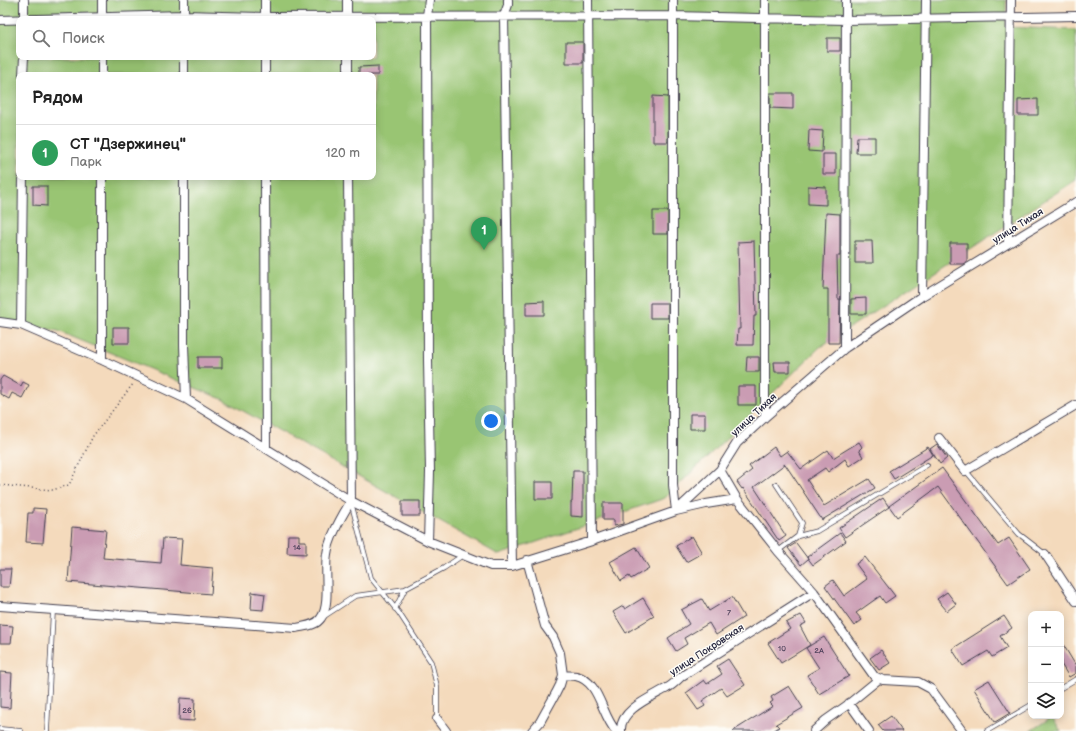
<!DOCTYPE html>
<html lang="ru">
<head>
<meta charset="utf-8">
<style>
	body { margin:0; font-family:"Balsamiq Sans",sans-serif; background:#f2f2f2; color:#222 }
	.controls { position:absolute; right:12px; bottom:12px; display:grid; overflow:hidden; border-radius:8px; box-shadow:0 2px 10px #0003 }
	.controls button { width:36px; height:36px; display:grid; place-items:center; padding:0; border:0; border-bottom:1px solid #e0e0e0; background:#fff; color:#222; font:20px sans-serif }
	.you { position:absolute; left:491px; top:421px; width:14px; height:14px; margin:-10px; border:3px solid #fff; border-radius:50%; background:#1a73e8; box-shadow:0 0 0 6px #1a73e833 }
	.badge { display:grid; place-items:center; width:26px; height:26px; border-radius:50%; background:#d1495b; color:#fff; font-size:13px; font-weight:700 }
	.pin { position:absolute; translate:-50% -33px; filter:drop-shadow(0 1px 2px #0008) }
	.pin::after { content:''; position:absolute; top:21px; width:14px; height:12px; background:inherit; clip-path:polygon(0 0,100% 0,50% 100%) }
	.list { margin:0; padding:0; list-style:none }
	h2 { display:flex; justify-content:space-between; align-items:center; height:52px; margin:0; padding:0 16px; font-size:17px }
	h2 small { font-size:13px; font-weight:400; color:#767676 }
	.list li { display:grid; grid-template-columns:26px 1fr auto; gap:12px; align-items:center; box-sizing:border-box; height:56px; padding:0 16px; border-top:1px solid #e0e0e0 }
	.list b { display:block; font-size:15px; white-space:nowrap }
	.list p { margin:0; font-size:13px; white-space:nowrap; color:#767676 }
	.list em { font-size:13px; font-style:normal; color:#767676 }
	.icon { flex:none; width:22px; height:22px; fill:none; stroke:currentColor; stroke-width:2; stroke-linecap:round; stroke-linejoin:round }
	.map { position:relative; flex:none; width:1076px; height:731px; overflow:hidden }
	.search { position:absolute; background:#fff; box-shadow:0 2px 10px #0003; left:16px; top:16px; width:360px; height:44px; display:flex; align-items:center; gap:10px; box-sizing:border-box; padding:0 14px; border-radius:8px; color:#767676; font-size:15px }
	.panel { position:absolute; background:#fff; box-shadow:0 2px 10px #0003; left:16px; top:72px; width:360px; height:108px; border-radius:8px }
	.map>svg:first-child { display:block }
</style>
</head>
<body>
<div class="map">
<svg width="1076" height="731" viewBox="0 0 1076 731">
	<rect width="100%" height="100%" fill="#fdfcf7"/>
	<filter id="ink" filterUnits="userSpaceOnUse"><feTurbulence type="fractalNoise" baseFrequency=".025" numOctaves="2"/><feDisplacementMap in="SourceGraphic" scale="8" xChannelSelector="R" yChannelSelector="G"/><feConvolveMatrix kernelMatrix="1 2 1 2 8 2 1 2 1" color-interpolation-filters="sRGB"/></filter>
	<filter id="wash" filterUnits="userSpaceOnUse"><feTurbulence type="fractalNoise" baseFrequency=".012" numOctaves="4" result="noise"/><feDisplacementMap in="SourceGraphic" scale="16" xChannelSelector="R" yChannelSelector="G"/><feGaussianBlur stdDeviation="0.9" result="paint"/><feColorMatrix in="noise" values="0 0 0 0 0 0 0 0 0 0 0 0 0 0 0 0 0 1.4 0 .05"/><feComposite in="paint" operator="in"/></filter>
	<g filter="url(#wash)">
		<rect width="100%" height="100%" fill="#f4dabc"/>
		<path fill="#99c573" stroke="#5e7457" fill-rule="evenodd" d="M0,0H1006V27L1076,30V180L820,347L665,498L499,555L222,399L58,331L0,320ZM19,19H373V57H19ZM19,75H373V177H19Z
			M1052,717L1061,731H1030Z"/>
		<g id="blocks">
			<path fill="#ca9cb3" d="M827,38H840V51H827Z
				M566,42H583V63H566Z
				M378,66V75H359V67Z
				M770,93H793V109L770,108Z
				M653,96L668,97V142H653Z
				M1038,99V115H1018V100Z
				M809,130L823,131L822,152L808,151Z
				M857,137H875V153H856Z
				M823,154H836V174H823Z
				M33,186H47V206L33,205Z
				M808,186L826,187V205L808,204Z
				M653,211H668V234H653Z
				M826,213L840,214V256H837L838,299H840L839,343H828V289H823Z
				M754,241L756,316H754L753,345H737L738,329H740L738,242Z
				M855,241H872L873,263H855Z
				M950,243H967V262L964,264H950Z
				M866,298V314H851V299Z
				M544,301V315H526V302Z
				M650,303H668V318H650Z
				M113,327H129V343H113Z
				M198,357H222V368H198Z
				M747,357H759V372H746Z
				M774,362H790V372H775Z
				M3,376L21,386L23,382L29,385L22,398L12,393L9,399L0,394V380Z
				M738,386H756V405H738Z
				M690,414H705V429H690Z
				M859,442L862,447L859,450L863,457L849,466L845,459L828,472L825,468L807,480L824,506L869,479L875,488L822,520L785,464L754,487L786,536L779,541L743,488L742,489L737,482L752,470L749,466L774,447L780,456L787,451L801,469L828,450L833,458Z
				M937,444L947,458L940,464L930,449Z
				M928,447L933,455L894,479L889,471Z
				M942,468L998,545L1009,538L1030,569L1008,584L938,487L897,517L889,506Z
				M573,471H583V517L571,516V502H572Z
				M535,482H552V499H535Z
				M883,498L889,507L845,537L839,528Z
				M402,501H420V516H402Z
				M603,503H623V524L614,526V520H603Z
				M33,508L46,509L43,543L26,542L28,513H33Z
				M72,527L106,530L103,558L161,563L163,538L182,539L180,565L213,568L211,594L68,582Z
				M840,533L846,541L813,565L807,557Z
				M288,535H299V541H306V554L287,553Z
				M692,536L702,553L686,562L676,546Z
				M796,543L808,559L801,565L788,548Z
				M636,547L649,568L631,579L629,576L621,581L610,562Z
				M865,557L895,596L885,603L880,596L856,613L862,620L854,626L825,586L833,580L844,596L867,579L856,564Z
				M0,569H11L9,587H0Z
				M252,592L265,594L263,610L251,609Z
				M947,592L956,604L947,611L937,599Z
				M732,597L744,617L716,635L709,623L684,638L687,644L676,651L668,638L689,624L681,610L702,599L709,611Z
				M643,598L654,616L626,633L613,612L623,606L625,609Z
				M801,615L806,623L800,626L810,645L781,663L768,643L790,629L786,623Z
				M1004,616L1012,628L1000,636L1007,648L992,657L988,651L963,666L952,649Z
				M0,625L13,626L11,643H0Z
				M824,637L849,676L819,694L807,675L819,668L806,648Z
				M1061,641L1076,666V673L1069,677L1061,664Z
				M881,650L890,663L879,670L870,658Z
				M728,659L745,685L727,696L721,688L702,701L705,706L698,710L686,693L704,680L707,684L722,674L717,666Z
				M0,672L12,673L10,708L0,707Z
				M989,680L1010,713L995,722L974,689Z
				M789,686L803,708L776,724L779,727L773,731H733L773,706L770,703L773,701L771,697Z
				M180,698L195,699L194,721L179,720Z
				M891,716L902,731H883L878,725Z"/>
		</g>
	</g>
	<g filter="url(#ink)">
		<use href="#blocks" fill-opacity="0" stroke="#423e4e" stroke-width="1"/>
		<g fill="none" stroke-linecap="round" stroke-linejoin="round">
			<defs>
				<path id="lane" d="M966,471L1019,534L1045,554
					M776,484L802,523L798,536
					M351,502L371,578L399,613L431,662L437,686V719
					M778,551L798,536L817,531L927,465
					M395,609L405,589L444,568L463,555
					M323,617L355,596L405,589
					M1061,688L1076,679
					M0,729L21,731
					M47,731L53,610
					M987,731L1031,705"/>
				<path id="street" d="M184,0V19
					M347,0V19
					M508,0V5L504,16L512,566
					M588,0L592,541
					M673,0V485L676,511L720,470
					M24,19V0
					M102,19V0
					M265,19V0
					M0,20L184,15L265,17L673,16L846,20L1076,16
					M265,57V75
					M348,57V75
					M23,75L24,57
					M102,75V57
					M184,75V57
					M184,177V345L186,399
					M265,177L266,448
					M1008,243L1011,0
					M922,296L926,0
					M0,322L21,325L102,360L186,399L351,501L428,541L491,566H512L592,541L676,511L706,504L737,499
					M21,325L23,177
					M845,348L846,0
					M102,360V177
					M765,417V0
					M939,438L965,471L1076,405
					M428,541L430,472L428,360L427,16L429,0
					M1045,554L1076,601
					M527,560L545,626L553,637L560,653L563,675L560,685L556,693L540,722L532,731
					M0,606L296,628C304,626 316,626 321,618C331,605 324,571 327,554C329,539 343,514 351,501L348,177
					M563,675C567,676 571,675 576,676C600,681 601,715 616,731
					M849,703L869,731
					M437,719L446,731
					M621,731C619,710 652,697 667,688C673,685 677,680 682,676L814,592
					M814,731L826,720L846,706L879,679
					M962,731L931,689L918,682L883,680L874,676L814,592L778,551L737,499L720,470L737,443L765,417L845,348L922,296L1076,202"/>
			</defs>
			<use href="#lane" stroke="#423e4e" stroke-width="5.5"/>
			<use href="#street" stroke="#423e4e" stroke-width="10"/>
			<path stroke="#423e4e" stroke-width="1.5" stroke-dasharray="1 3" stroke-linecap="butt" d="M0,485L52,490L69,485L93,436L133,384"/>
			<use href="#lane" stroke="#fff" stroke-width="4"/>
			<use href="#street" stroke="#fff" stroke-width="8"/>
		</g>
	</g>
	<g text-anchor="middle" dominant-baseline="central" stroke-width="3" stroke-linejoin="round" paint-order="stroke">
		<g font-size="8" fill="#4c4059">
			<text x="297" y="547">14</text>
			<text x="729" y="612">7</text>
			<text x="782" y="648">10</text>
			<text x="819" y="650">2А</text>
			<text x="187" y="710">26</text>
		</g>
		<g font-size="10" fill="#22223b" stroke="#fdfcf7">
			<text transform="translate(1018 226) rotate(-32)">улица Тихая</text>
			<text transform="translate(754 415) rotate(-43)">улица Тихая</text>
			<text transform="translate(707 650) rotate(-33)">улица Покровская</text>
		</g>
	</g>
</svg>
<div class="controls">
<button>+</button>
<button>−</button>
<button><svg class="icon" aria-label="layers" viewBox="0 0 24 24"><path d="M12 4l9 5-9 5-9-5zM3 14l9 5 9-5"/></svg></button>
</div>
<div class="you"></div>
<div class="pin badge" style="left:484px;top:250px;background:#2e9e5b">1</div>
<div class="search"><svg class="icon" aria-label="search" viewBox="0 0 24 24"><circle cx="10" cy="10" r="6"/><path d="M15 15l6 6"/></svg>Поиск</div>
<section class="panel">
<h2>Рядом<small></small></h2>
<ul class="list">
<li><span class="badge" style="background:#2e9e5b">1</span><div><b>СТ &quot;Дзержинец&quot;</b><p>Парк</p></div><em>120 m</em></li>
</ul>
</section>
</div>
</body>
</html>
